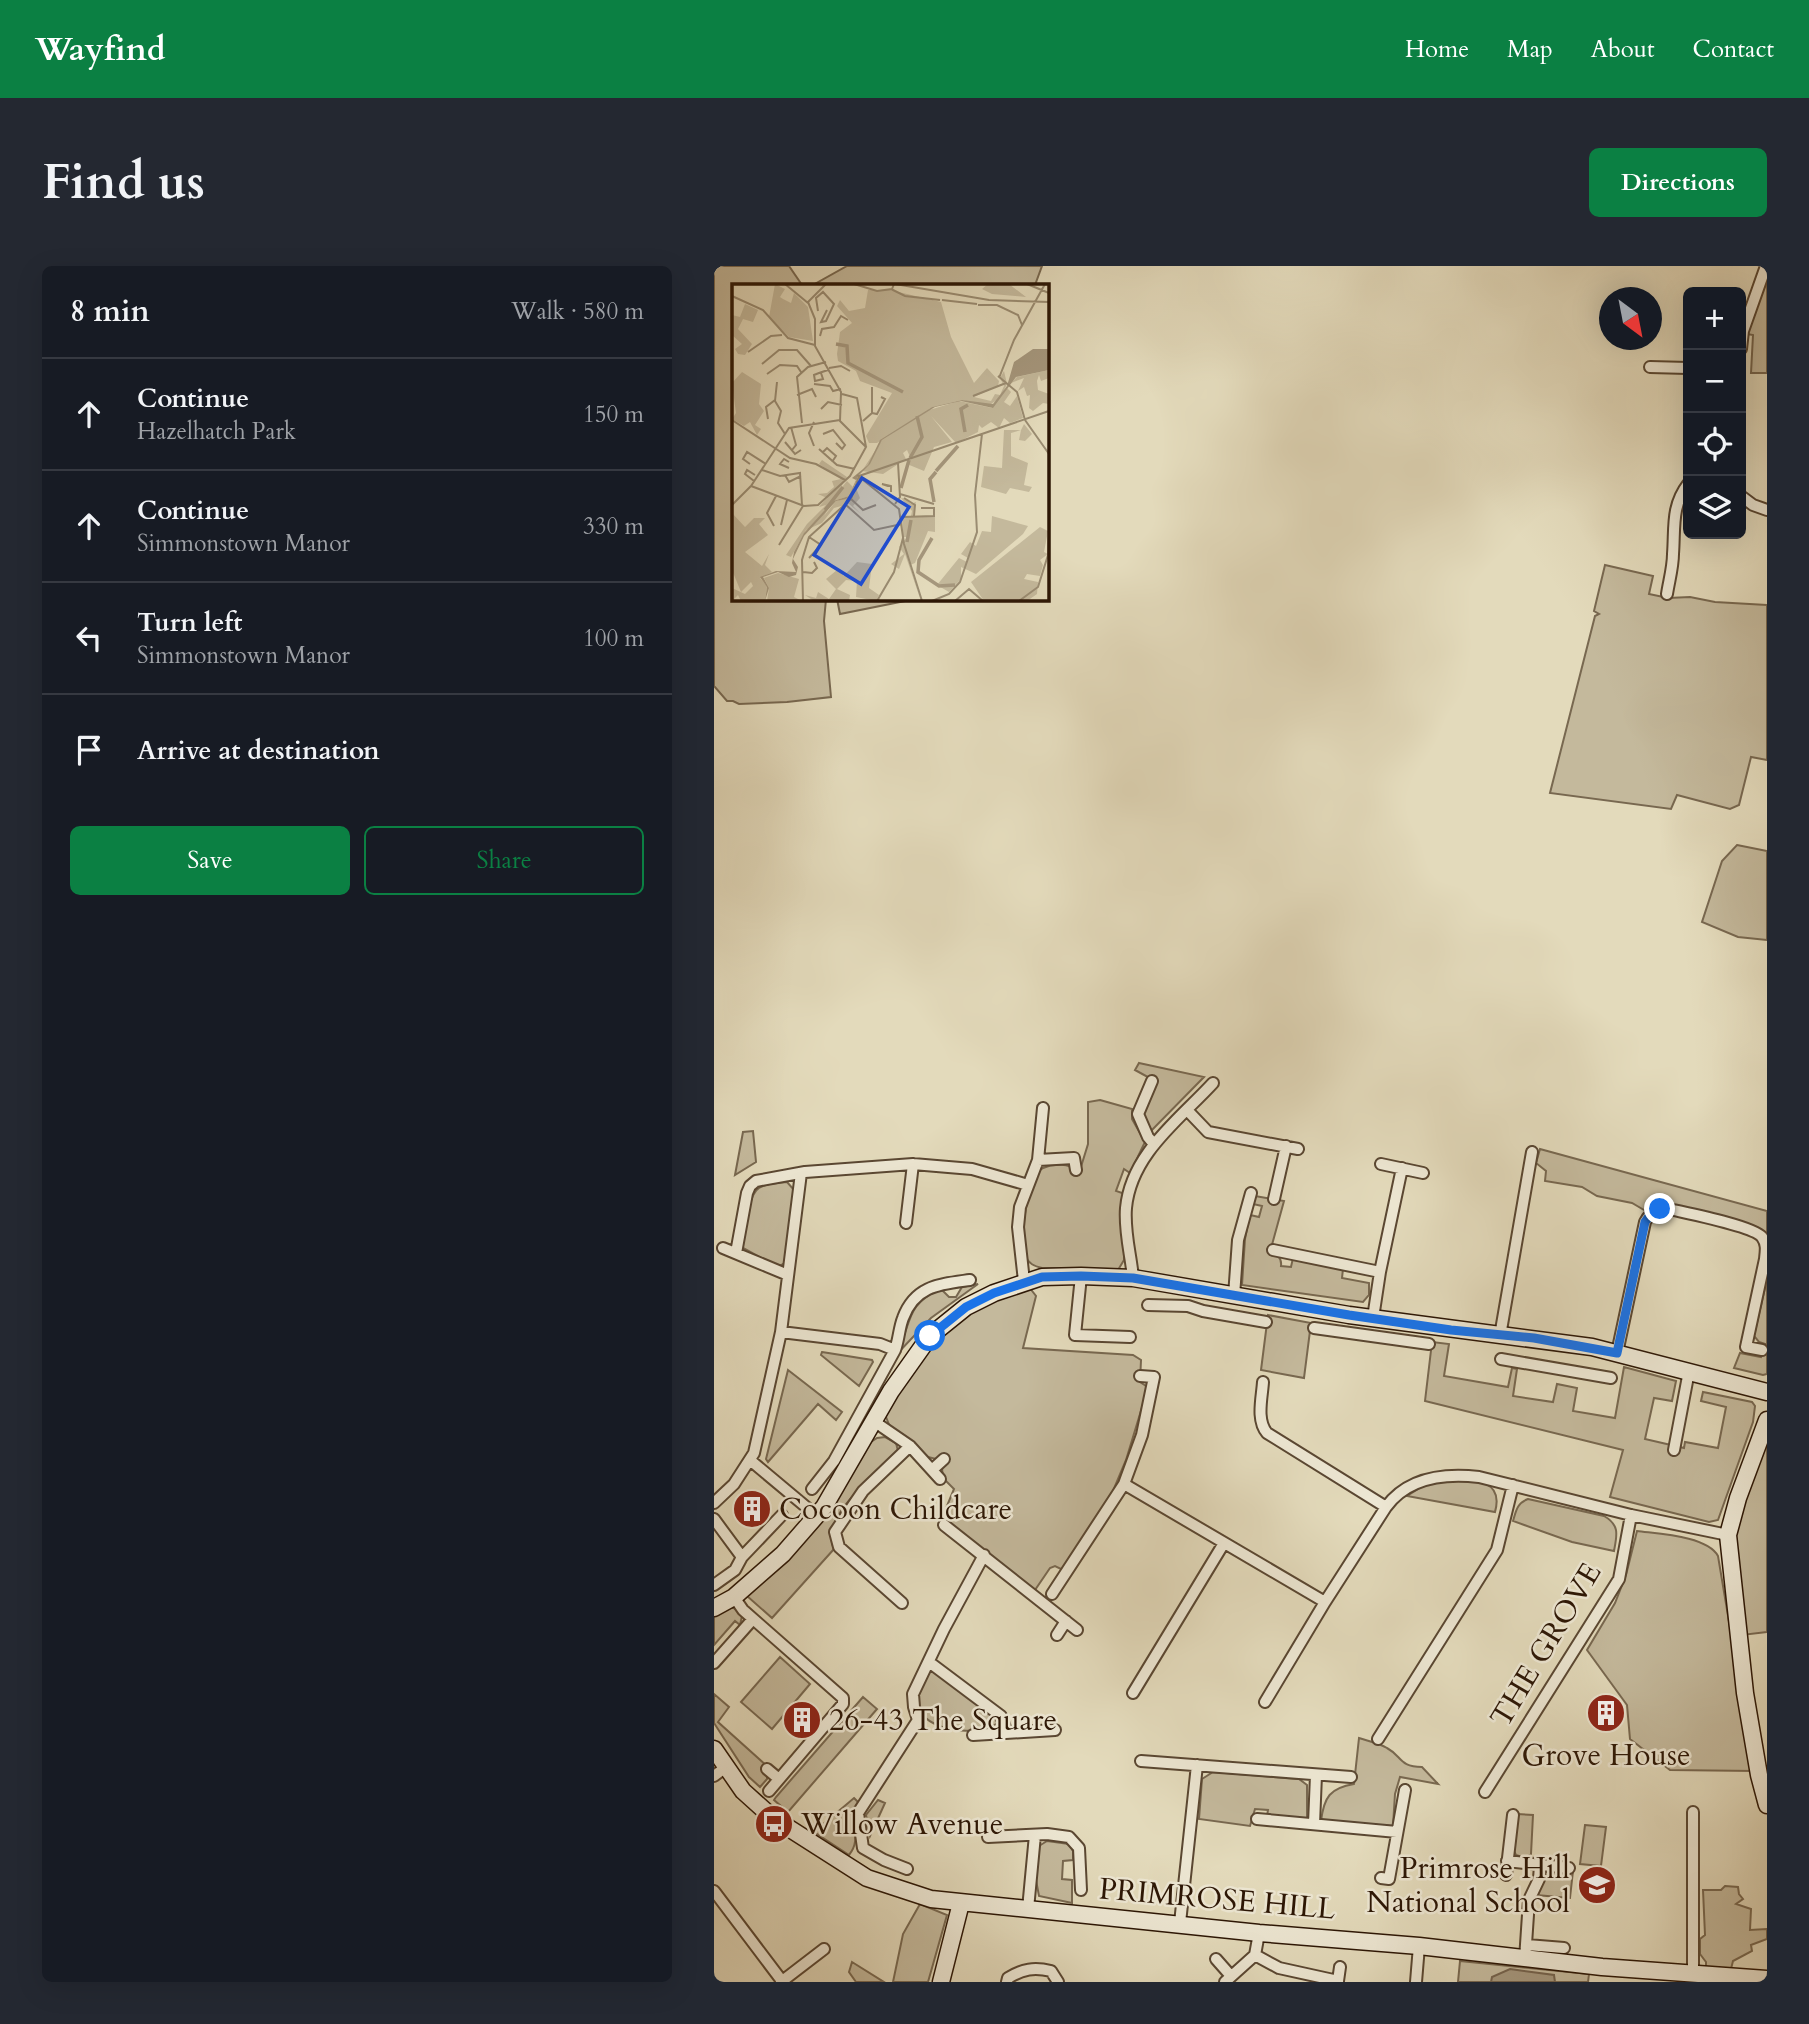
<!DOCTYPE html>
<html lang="en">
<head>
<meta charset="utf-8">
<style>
	body { margin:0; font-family:Cardo,serif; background:#242831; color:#f1f3f6 }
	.controls { position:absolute; right:21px; top:21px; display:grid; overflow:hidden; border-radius:10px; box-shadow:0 7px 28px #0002 }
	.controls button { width:63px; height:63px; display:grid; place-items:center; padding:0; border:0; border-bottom:2px solid #363941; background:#171b24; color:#f1f3f6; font:35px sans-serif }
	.compass { position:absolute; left:885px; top:21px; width:63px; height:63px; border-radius:50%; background:#171b24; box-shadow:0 7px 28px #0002; rotate:148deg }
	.stop { position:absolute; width:21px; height:21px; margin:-16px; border:5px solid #1a73e8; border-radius:50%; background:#fff }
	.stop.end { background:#1a73e8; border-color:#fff; box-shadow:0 2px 7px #0008 }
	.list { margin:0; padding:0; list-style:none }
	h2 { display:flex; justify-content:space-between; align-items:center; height:91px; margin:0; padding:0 28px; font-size:30px }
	h2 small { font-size:23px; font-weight:400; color:#9ea1a6 }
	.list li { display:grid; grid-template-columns:46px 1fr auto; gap:21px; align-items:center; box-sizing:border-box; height:112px; padding:0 28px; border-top:2px solid #363941 }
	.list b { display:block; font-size:26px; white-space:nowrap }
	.list p { margin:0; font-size:23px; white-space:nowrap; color:#9ea1a6 }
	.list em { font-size:23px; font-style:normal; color:#9ea1a6 }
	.actions { display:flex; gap:14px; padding:21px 28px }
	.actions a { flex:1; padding:16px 0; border:2px solid #0b8043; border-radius:10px; text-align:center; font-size:24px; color:#0b8043 }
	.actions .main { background:#0b8043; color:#fff }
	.icon { flex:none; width:38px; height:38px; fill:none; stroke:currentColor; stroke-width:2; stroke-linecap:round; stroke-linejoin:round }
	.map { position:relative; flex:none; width:1053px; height:1716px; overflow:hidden; border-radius:10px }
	header { display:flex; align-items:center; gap:42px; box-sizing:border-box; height:98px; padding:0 35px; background:#0b8043; color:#fff }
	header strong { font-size:33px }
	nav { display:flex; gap:38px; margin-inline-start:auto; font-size:24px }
	.intro { display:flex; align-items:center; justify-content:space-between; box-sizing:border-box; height:168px; padding:0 42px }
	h1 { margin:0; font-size:49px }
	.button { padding:18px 32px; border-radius:10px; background:#0b8043; color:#fff; font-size:24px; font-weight:700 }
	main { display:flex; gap:42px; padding:0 42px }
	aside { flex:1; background:#171b24; border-radius:10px; box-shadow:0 7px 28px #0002 }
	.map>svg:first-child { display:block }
</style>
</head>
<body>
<header>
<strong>Wayfind</strong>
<nav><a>Home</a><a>Map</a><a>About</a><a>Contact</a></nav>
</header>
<div class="intro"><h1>Find us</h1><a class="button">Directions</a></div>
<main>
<aside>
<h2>8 min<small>Walk · 580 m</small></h2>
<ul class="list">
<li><svg class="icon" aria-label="ahead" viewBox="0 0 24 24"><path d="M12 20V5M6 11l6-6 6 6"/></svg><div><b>Continue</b><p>Hazelhatch Park</p></div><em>150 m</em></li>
<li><svg class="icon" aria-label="ahead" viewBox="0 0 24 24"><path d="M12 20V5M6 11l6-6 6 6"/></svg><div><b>Continue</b><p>Simmonstown Manor</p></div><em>330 m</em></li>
<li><svg class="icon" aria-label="left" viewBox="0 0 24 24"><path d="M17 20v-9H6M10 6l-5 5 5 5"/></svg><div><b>Turn left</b><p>Simmonstown Manor</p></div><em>100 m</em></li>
<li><svg class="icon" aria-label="arrive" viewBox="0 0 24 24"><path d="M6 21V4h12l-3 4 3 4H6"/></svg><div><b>Arrive at destination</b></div></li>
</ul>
<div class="actions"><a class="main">Save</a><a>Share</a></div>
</aside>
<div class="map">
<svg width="1053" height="1716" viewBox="0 0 1053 1716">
	<rect width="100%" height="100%" fill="#e3dabb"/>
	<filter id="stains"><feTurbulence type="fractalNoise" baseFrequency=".00286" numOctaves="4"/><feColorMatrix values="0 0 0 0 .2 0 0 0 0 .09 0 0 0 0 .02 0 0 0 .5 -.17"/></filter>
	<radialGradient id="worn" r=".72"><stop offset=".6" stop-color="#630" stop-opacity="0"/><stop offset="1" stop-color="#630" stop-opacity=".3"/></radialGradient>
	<path fill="#c4b99c" stroke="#786850" stroke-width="2" d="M0,0H75L88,19H19V332L112,333L110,355L117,431L73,436L25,438L19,435H13L0,420Z
		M133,0H328L321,19H99Z
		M1053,10V107H1037L1039,69L1033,68Z
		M891,299L939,310L935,328L954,332L976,331L1001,336L1053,339V494L1037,491L1025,539L1016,543L963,529L957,543L836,527L881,350L885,348L880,345Z
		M123,333H201L126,348Z
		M1023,579L1053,585V674L1024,671L988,656L1008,595Z
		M425,797L490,811L436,866L429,850L443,816L421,804Z
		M386,834L418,843V853L431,876L416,907L410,903L402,925L411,928L410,994L404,1004L328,1002C320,1000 315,998 311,990C304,975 314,908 329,902C342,896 354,899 366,904L374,878V836Z
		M39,865L42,896L21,909L29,866Z
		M826,883L1053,945V968L1043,962L942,939L930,944L918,937L883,930L868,921L831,915L832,905L822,897Z
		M73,916L81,925L72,996L64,1001L29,982L28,977C31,964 34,929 45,922C52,917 65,917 73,916Z
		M541,930L570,935L556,986C563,989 568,991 567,1000L577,1001L579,992L629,1003L628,1012L655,1017V1029L649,1036L528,1019L531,973L535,952L536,949L545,951L548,940L539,938Z
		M1053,1013V1108L1049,1109L1020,1102L1026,1087L1047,1091L1051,1078L1045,1076L1040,1070Z
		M264,1018L217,1052L181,1090C199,1059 189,1039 227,1023L235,1031H242L248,1021Z
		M315,1021L322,1030L309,1082L419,1089L427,1094L426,1116L432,1120L433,1125L412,1194L399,1225L349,1304L341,1300L336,1302L321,1324L228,1252L240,1223L229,1212L228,1202L233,1195L227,1189L222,1193L214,1191L199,1177L176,1161L172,1151L173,1144C197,1107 219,1066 258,1044C276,1035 296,1029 315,1021Z
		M554,1049L597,1057L590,1112L547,1104Z
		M718,1076L735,1078L730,1110L794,1121L798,1102L803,1103L799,1130L839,1136L843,1118L863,1122L859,1145L901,1152L910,1101L962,1115L958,1135L940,1132L931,1173L970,1182L971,1176L1004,1182L1012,1141L987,1135L989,1126L1038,1136L1041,1140L1039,1156L1004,1254L995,1256L896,1231L909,1184L711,1135Z
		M108,1086L158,1094L159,1096L145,1120L107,1089Z
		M74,1104L128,1146L122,1154L104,1138L54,1196L52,1193Z
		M1053,1169V1366L1028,1369L1019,1270Z
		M171,1171L182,1177L184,1185C164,1207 104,1251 120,1283L58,1352L33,1330L94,1270L122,1235L157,1176L163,1172Z
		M730,1213C754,1214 791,1210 781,1246L693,1230L712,1218Z
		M814,1233L890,1250C906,1259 903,1269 900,1285L858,1276L799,1255C802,1245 803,1237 814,1233Z
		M923,1265C945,1268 993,1270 1004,1290L1040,1505L956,1504L916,1473L913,1439L873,1384L901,1337L912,1309Z
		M14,1341L24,1343L28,1350L26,1359L21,1355L0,1379V1348Z
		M66,1391L96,1418L58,1463L27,1436Z
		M218,1403L279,1449L284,1457C259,1474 188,1463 207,1422C210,1415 212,1408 218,1403Z
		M0,1428L15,1441L4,1456L53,1500V1513L46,1521L35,1511L0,1457Z
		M149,1431L163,1443L74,1546L60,1534L62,1531Z
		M645,1472C654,1475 665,1477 673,1482C688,1490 685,1501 708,1501L724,1518L686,1511L681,1528L679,1560L607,1555C610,1531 616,1522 640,1518Z
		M499,1506L585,1513L593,1519V1553L553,1550L554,1544L541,1543L536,1560L485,1553L488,1513Z
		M140,1532L144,1536C132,1555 150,1571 135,1589L100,1566Z
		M164,1534L171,1537L156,1570L152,1549Z
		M803,1548L819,1549L817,1588L811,1592L802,1589L800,1585Z
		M871,1559L892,1561L887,1600L866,1598Z
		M333,1575L355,1578L359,1585V1594L349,1595L348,1613L358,1614V1637L325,1630L321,1609L325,1580Z
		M833,1604L859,1605L856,1632L822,1629L830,1608Z
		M1011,1620L1024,1621L1025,1628L1029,1633L1022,1638L1037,1643L1036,1664L1053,1663V1673L1037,1679L1038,1685L1019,1695L1016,1707L992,1705V1696L986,1688V1673L991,1669L989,1624H1007Z
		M206,1638L233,1649L214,1716H179L189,1668Z
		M746,1695L875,1708L874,1716H744Z
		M138,1696L170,1716H142L135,1706Z"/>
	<path fill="#a5977d" stroke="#75634d" stroke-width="2" d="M796,1703L840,1709L841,1716H777L778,1711Z"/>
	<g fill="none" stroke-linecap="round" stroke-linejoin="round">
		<defs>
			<path id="street" d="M1027,83L1029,65L1052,0
				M936,101L974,102
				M1027,230L1039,239L1053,244
				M953,328C955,315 959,301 959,288C961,262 957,240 974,218
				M438,815L424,848L434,871L439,877
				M473,844L494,866L584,883
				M324,894L360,892L362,904
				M667,898L709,907
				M560,933L572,880
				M192,957L199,898
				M9,982L74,1009
				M559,984L666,1006
				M22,987L33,927L36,920L42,915L91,906L199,898L258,903L314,919
				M367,1010L361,1069L416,1071
				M419,1012C417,989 410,966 412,942C417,888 465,854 499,817
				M310,1015L304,961L306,941L324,894L329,842
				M520,1030L524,974L537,927
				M434,1039L474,1040L489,1045L552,1056
				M659,1052L666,1006L688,902
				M600,1062L715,1078
				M67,1066L166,1078L181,1084
				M786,1070L818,886
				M903,1087L931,956C937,945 943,943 955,943C972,947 1039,960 1048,971C1053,978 1052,984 1051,993L1032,1081L1048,1084
				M787,1093L897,1112
				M549,1116C548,1132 542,1154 553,1167L672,1241
				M161,1156L196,1180L226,1213
				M960,1184L975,1105
				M36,1194L103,1250
				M219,1203L230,1193
				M410,1218L611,1336
				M98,1223L120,1195L181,1084C185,1073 185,1062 189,1052C201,1019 227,1018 256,1014
				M0,1237L20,1218L40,1187L67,1066L87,907
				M0,1253L28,1291
				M230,1259L363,1364
				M0,1319L21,1304L28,1291L68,1249
				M338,1328L410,1218L428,1169L440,1111L426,1110
				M20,1331L29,1344L129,1432V1438L55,1525
				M188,1337L125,1281L121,1266L149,1225L196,1180
				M343,1369L352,1355
				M215,1396L287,1450L293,1467
				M0,1397L39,1353
				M419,1427L510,1277
				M551,1436L611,1336L672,1241C694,1211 730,1207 765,1211L917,1249L1014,1269
				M259,1469L341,1464
				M664,1473L783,1284L799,1219
				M427,1495L637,1511
				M53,1503L65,1513
				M0,1510L12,1501
				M771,1526L905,1313L917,1249
				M979,1546V1709
				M543,1553L683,1566
				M600,1558L602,1509
				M274,1571L333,1568L355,1571L365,1582L367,1624
				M793,1595L855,1602
				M193,1603L170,1594L149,1582L144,1547L204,1454L200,1441L199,1428L230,1363L270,1289
				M792,1609L799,1549
				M667,1612L675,1613L691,1524
				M0,1625L68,1715
				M314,1643L321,1569
				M466,1657L483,1499
				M813,1679L850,1682
				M541,1689L565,1702L624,1715L626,1701
				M502,1693L517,1710
				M811,1693L815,1634L825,1613L826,1599
				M67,1716L110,1683
				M293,1716L294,1712C309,1703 320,1701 337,1705L344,1716
				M511,1716L541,1689L545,1667
				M702,1716L705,1680"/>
			<path id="secondary" d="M1053,1154L1024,1232L1014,1269L1031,1427L1045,1509L1053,1539
				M0,1342L20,1331L69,1288L110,1241L177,1125L216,1070L252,1041L280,1027L328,1011L367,1010L419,1012L635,1049L878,1081L1053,1126
				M0,1483L29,1525L59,1552L153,1612L217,1633L545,1667L705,1680L888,1701L1053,1713
				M227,1716L247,1637"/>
		</defs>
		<use href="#street" stroke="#5a4732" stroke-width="14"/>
		<use href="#secondary" stroke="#2c1605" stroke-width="19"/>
		<use href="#street" stroke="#ede7d3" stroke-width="10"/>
		<use href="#secondary" stroke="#ede7d3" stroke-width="16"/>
	</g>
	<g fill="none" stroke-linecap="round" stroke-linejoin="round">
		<path stroke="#1a73e8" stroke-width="9" d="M216,1070L252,1041L280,1027L328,1011L367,1010L419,1012L635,1049L737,1064L820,1072L903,1087L931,956L939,945L946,943"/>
	</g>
	<defs>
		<symbol id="building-disc" viewBox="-11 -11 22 22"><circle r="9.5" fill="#8f2418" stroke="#ede7d3"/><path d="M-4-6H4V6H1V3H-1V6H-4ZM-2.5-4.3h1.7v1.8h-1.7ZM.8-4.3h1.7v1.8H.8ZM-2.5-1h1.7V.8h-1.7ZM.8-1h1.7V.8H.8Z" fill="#fff"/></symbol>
		<symbol id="bus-disc" viewBox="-11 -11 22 22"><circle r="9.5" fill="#8f2418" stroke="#ede7d3"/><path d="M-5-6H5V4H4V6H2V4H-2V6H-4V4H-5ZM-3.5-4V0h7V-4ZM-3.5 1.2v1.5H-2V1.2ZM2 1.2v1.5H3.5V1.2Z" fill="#fff"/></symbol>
		<symbol id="school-disc" viewBox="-11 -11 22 22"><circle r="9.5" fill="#8f2418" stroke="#ede7d3"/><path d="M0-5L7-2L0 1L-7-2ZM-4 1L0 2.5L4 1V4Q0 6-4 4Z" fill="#fff"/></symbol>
	</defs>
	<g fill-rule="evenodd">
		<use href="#building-disc" x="16" y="1221" width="44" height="44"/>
		<use href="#building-disc" x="870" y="1425" width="44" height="44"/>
		<use href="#building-disc" x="66" y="1432" width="44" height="44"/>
		<use href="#bus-disc" x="38" y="1536" width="44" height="44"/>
		<use href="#school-disc" x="861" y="1597" width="44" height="44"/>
	</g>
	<g text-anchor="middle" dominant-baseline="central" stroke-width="5" stroke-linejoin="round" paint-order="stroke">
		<g font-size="30" fill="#2c1605" stroke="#ede7d3" text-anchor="start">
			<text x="65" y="1243">Cocoon Childcare</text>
			<text x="115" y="1454">26-43 The Square</text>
			<text x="892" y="1489" text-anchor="middle">Grove House</text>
			<text x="87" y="1558">Willow Avenue</text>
			<text x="856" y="1602" text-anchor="end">Primrose Hill<tspan x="856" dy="34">National School</tspan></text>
		</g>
		<g font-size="30" fill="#2c1605" stroke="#ede7d3">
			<text transform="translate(832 1379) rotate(-59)">THE GROVE</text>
			<text transform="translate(503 1633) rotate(5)">PRIMROSE HILL</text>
		</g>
	</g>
	<g transform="translate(18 18)">
		<rect width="317" height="317" fill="#e3dabb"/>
		<path d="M43,0L53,5L48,13L51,15L59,19L62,9L76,23L81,57L57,53L37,33ZM256,0H277L294,13L260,10L250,5ZM136,6H158L209,18L219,53L242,99L255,84L267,97L266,102L242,113L259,117L263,110L268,111L272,102L268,94L272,87L275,100L268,114L256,122L230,116L200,123L145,159H137L134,152L160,109L128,97L124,87L106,77L105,70L108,48L120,39L105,22L108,16L117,27L133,24ZM13,20L26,26L21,38L11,35L6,45L20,60L13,71L6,70L3,65L10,60L0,51V31L8,33ZM317,86V94L309,97L307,91L305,97L306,106L317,110V120L311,119L301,127L297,124L298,111L295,112L292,103L286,107L292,94L279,99L285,93ZM10,88L29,100L27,120L32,127L23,141L29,145L25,151L18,138L12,142L0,135L4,129L0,99ZM275,104L279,108L272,118L278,122L285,112L291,134L278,139L272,134L267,144L259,138L250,144L247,141L246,148L224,159L199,132L220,158L202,163L192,187L175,180L179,175L175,166L171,169L174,175L151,190L130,187L150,156L194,127L227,117L260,124ZM292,140L300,150L293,157L287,156L289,146L279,149V172L296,179L292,201L300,203L297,208L278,204L274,210L249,203L252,182L270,184L272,146H289ZM90,176L115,193L106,208L115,197L121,203L124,193L120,206L117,212L101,217L92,232L104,217L117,213L124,204L128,214L121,222L129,230L117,220L102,224L90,239L74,246L59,273L54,271L75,240L94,221L87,223L95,214L86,210L95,209L102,203L100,197L109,195L87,180ZM169,214L174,215L179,220L184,218L181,232L203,233V248L196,247L183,279L178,281L174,269L189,317L173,270L167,285L159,280L172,270L167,263L175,253H171L170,234L179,232L180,227ZM0,229L13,243L22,234H33L27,240L36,251L13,268L30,282L37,270L33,281L40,288L28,294L35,302L33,317H9L6,311L0,317V304L13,310L21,302L19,298L9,308L0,286ZM260,232L296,242L291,250L244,290L229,283V295L217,308L205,301L227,274L235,278L236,274L229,270L238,258L244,262L250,247L259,248ZM308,243L316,247L312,268L316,270L308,276L311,281L308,292L295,290L292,295L306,298L305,310L295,317H252L239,298ZM125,278L140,280L137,304L147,311L144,317L124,313L125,297L114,296L105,305L118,311L117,317H82L73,311L84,314L86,308L97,315L104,305L94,295L105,286L112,292ZM46,289L67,295L62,313L70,317H35L37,304L32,294Z" fill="#c4b99c"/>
		<path d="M301,65H317V86L284,93L261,124L229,117L203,123L150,156L138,180L126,192L119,211L114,215L104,217L72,252L61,275L66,283L64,291L57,293L46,288L31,293L37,304L33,317L35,303L28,293L44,287L64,288L60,279L62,268L72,249L101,217L117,212L124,196L120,194L136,181L148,156L200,123L230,116L261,120L275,102L282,78Z" fill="#a5977d"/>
		<path fill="none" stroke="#a5977d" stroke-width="3.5" d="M104,60L115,62L116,79L171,108M233,148L229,125L236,121M178,174L190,153L185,132M204,187L226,162M169,204L177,176M202,218L198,195L204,188M93,226L111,203M200,254L187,276L186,288L207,302L223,301M175,258L179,236"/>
		<path fill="none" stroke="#9a8c72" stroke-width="2" d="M53,0L76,19M122,0L145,7L160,5L162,0M163,0L257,16L317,18M295,0L317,9M159,5L173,12L208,16M0,12L31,26L56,54L83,61M210,16L245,20M246,21H265L286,31L290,41M86,27L84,14L91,8L102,20L94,37L89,38L95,26M88,52L90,45L102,43L109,32L116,36M16,68L39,52L50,51M30,80L47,66H65L79,82M97,84L109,82L118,87M89,89L91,95L83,97L82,91L87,89L96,86L97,87M35,90L48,81L65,82L69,88M266,92L285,108L293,136M267,94L282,56L313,0M45,98L43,117L49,127L46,139L53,150M82,100L98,102L101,107L109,105M110,110L125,114L134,163M65,111L80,105L84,113M241,112L274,99M89,125L96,118L110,121M140,129L145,130L153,115L149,113M36,135L34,123L43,116M0,136L58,174L84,180L113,196M293,136L317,170M131,137L140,129V103M82,138L77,149L82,162M70,139L65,93L76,83L94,78M59,143L64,161L60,166M91,150L101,146L113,161L110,165L104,159M53,158L63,170L69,166M87,165L105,181L123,185M91,168L95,164L104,172L100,178M18,180L11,175L15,168L34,180M57,184L48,180L52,175L57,178M30,186L48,192L68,189L70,221M53,191L57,198L69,192M125,191L167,225L172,260L190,317M127,192L317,127M22,197L13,190L15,186L23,191M19,202L57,144L108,136M156,202L150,200L159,202V208M168,210L202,220M172,214L183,221L182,232M119,215L131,226L144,221M113,220L142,246L170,240M163,220L168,213L166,179M0,221L19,202L72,222L86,221L118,192L134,163L108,137L109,108L83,62V35L76,18L94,0M170,233L202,232V224H189M49,241L55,216M42,242L35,229L44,212M77,253L89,261L77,274M47,261L71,222M71,288L80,289L85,284L82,278M71,317L70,276L77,253L119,215L127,192M145,317L162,288L171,254M200,317L217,310L228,298L245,248L243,211L250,150M223,317L237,305L251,317M287,317L306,303L316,271L317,247"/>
		<path fill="#1d4ed8" fill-opacity="0.15" stroke="#1d4ed8" stroke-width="3.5" d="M130,194L177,223L129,300L82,271Z"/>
		<rect width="317" height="317" fill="none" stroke="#2c1605" stroke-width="3.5"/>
	</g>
	<rect width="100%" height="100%" filter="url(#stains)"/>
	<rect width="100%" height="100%" fill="url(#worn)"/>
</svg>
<div class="controls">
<button>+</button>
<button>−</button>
<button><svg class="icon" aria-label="locate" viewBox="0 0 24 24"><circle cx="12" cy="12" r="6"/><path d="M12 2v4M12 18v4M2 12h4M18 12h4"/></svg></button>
<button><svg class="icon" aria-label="layers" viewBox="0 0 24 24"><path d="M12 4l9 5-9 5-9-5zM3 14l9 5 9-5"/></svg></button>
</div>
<svg class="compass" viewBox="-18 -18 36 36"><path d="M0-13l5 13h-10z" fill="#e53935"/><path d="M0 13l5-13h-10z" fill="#9ea1a6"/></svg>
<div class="stop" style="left:216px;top:1070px"></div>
<div class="stop end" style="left:946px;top:943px"></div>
</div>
</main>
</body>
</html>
